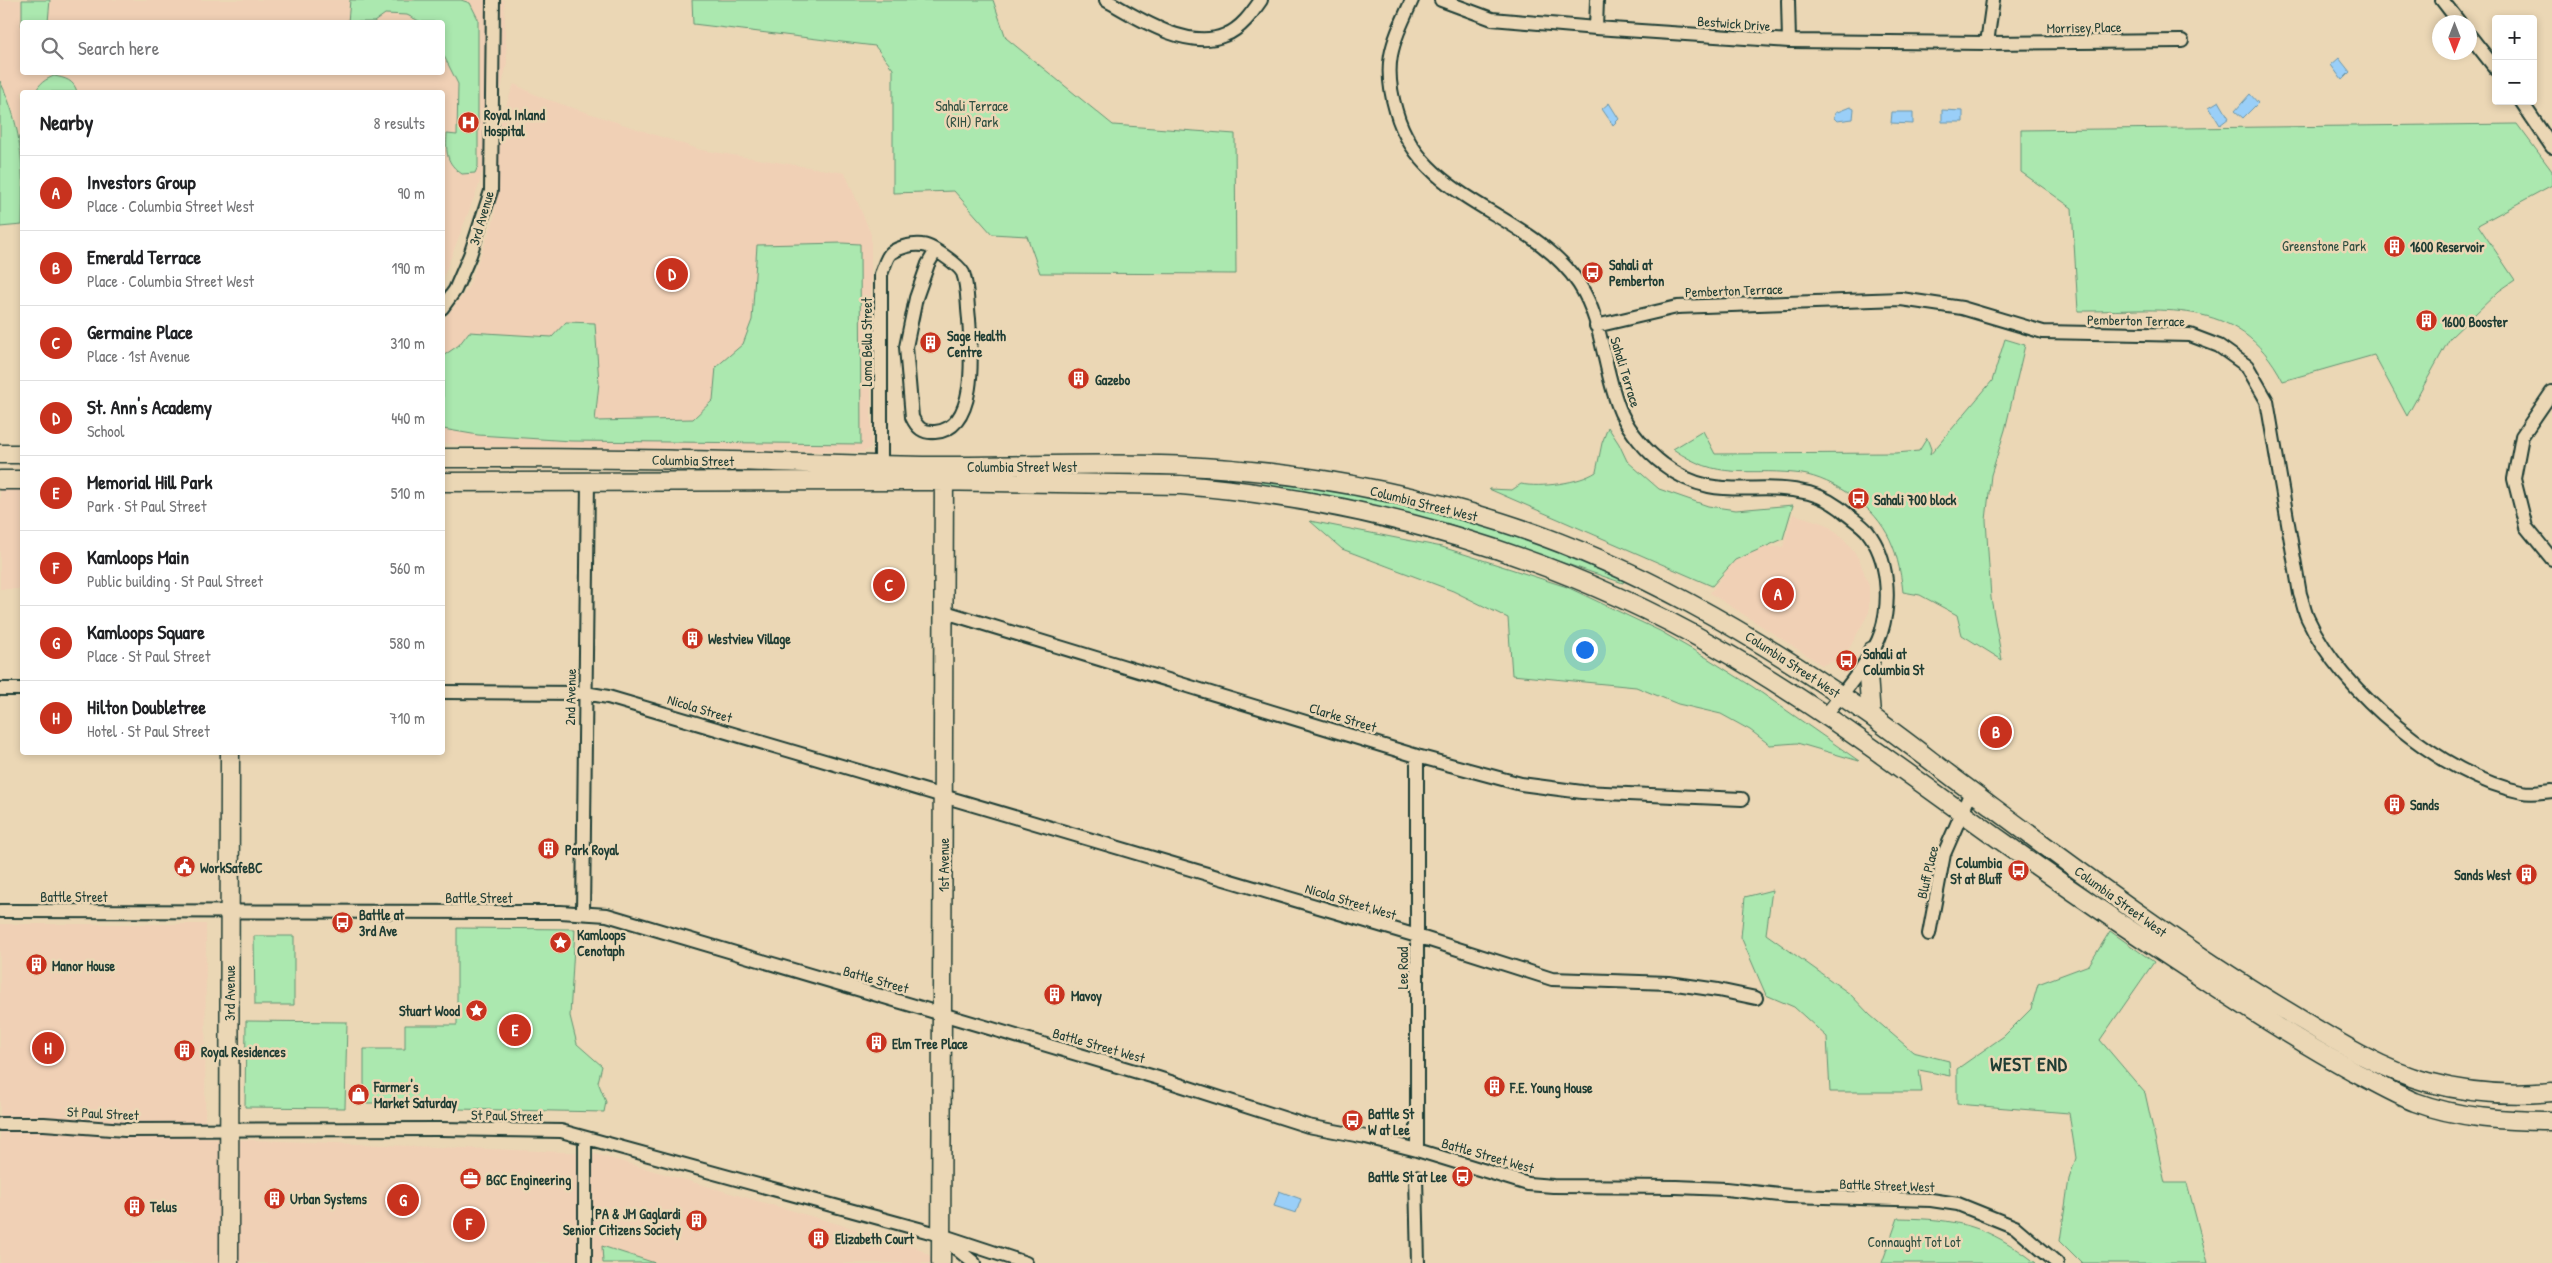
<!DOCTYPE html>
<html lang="en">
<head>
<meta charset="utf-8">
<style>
	body { margin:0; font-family:"Patrick Hand",sans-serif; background:#f2f2f2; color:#202124 }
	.controls { position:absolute; right:15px; top:15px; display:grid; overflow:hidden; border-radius:5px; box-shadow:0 2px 8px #0003 }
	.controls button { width:45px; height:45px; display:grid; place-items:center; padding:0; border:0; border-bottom:1px solid #e0e0e0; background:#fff; color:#202124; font:25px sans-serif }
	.compass { position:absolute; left:2432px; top:15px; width:45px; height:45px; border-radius:50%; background:#fff; box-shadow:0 2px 8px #0003; rotate:180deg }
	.you { position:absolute; left:1584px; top:649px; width:18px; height:18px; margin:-12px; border:4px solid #fff; border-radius:50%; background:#1a73e8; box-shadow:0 0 0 8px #1a73e833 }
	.badge { display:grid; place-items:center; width:32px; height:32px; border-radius:50%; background:#c8321e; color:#fff; font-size:16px; font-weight:700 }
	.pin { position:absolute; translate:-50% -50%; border:2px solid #fff; box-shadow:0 1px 5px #0006 }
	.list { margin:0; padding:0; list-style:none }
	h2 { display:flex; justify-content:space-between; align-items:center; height:65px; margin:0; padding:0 20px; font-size:21px }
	h2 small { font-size:16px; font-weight:400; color:#757577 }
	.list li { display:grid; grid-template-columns:32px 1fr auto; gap:15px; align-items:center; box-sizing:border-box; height:75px; padding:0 20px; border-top:1px solid #e0e0e0 }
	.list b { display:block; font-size:19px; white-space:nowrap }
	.list p { margin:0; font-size:16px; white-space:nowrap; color:#757577 }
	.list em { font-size:16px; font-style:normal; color:#757577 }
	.icon { flex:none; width:28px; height:28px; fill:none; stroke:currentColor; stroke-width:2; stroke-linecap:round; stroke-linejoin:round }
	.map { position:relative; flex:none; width:2552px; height:1263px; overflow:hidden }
	.search { position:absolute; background:#fff; box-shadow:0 2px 8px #0003; left:20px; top:20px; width:425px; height:55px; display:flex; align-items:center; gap:12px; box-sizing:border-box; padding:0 18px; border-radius:5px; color:#757577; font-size:19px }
	.panel { position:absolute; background:#fff; box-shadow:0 2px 8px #0003; left:20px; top:90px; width:425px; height:665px; border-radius:5px }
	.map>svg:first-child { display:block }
</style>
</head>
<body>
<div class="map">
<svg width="2552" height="1263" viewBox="0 0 2552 1263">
	<rect width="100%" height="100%" fill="#ebd7b5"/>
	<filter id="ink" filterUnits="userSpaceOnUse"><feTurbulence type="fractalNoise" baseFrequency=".02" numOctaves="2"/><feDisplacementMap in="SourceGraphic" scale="10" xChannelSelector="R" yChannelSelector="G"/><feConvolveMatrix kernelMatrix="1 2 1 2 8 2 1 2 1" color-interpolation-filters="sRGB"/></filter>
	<g filter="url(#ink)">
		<path fill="#f0d0b5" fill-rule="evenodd" d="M0,0H504L507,63L479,185L443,278L442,92H22V209L21,140L11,103L0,81ZM22,22H442V72H22Z
			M514,84L540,97L701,150L845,173L871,234V447L863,452L467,446L443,443L442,322L468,288L494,219L501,119Z
			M0,489H22V589H0Z
			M1793,514L1826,524L1845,540L1859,559L1869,586V612L1844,658L1822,665L1710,593L1735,560L1761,547H1783Z
			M0,924H206L205,1138L592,1153L914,1246L942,1263H0Z"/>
		<path fill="#abe8af" stroke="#659272" d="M22,0H50L48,22H22V30Z
			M350,0H461L470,3L478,19V166L475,173L462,174C446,163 446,153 447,134L457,135L458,84L443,54L442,22H421L407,15L385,14L374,22H348Z
			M692,0H993L1006,38L1113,125L1235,134L1236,274L1040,273L1027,236L992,234L954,191L893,193V69L875,46L693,24Z
			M54,76C65,78 74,80 77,92H36C38,84 46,79 54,76Z
			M0,81C24,131 23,171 22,225L0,227Z
			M2517,124L2552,171V185L2478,225L2515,280L2499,291L2450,338L2407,416L2374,355L2283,381C2238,293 2159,312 2078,311L2072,208L2021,172V130Z
			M842,243L860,244L861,444L571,441L478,435L443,429V356L459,345L469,332L552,337L566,322L595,323L599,383L595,421L693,419L713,400L716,367L743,344L752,320L757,245Z
			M2005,339L2025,345L2005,430L1991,475L1986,520L1991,598L2002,660L1962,635L1957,615L1920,595L1903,592C1898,546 1885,516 1844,491C1830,482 1811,474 1794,473C1744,468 1719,481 1673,449L1703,431L1715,454L1896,453L1919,451L1927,438L1931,449L1930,455L1992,381Z
			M1608,427L1619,444L1627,461L1659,489L1708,506L1736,510L1793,505L1783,539L1735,560L1712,586L1489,489L1512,490L1521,484C1540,488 1580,483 1596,472L1602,443Z
			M1261,480C1304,487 1347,492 1389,501C1470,518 1549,547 1624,579L1623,583L1449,524L1356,501L1261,485Z
			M1310,521L1442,547L1567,587L1660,631L1707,658L1753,687L1859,761L1797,743L1770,745L1750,730L1721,714L1678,704L1636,687L1512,675L1508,618L1453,591L1342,549Z
			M1772,890L1766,934L1850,994L1870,1015L1913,1052L1949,1061L1950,1076L1919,1070L1922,1092H1830L1827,1037L1794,1007L1766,995L1741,937L1745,897Z
			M457,928L575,929L570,1016L577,1044L602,1066L598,1082L606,1102L604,1112L456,1109V1103H364V1049H405V1025H457Z
			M2110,931L2154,962L2100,1040L2145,1093L2165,1183H2187L2208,1263H2082L2060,1241L2069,1179L2076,1158L2069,1113L1957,1104V1069L2004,1036L2031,1009L2038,984L2089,965Z
			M254,936H294V1005H255Z
			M246,1021L347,1022L345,1108L245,1107Z
			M1898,1218C1958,1219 1987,1225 2036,1263H1882Z
			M602,1246L655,1263H603Z"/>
		<path fill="#9acff8" stroke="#6995aa" d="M2339,58L2350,72L2342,80L2331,65Z
			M2250,94L2258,103L2243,118L2235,111Z
			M2219,101L2229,118L2220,125L2209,107Z
			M1609,103L1619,119L1613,125L1602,109Z
			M1850,107L1854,109L1853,119L1837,121L1834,118L1835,113Z
			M1942,110L1963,111V122H1942Z
			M1892,112H1913V124L1891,123Z
			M1279,1191L1301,1199L1296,1213L1274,1206Z"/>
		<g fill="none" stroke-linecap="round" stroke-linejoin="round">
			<defs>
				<path id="street" d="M1106,0C1137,18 1188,51 1225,35C1241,29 1252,13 1261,0
					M1412,0C1392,44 1382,63 1396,111C1422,204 1530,210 1579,284C1604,322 1603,372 1621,413C1630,432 1647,452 1663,464C1715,505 1755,479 1809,493C1824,497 1836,504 1848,515C1854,520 1862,525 1867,531C1889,559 1891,601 1881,633C1873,658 1841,695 1824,717
					M1441,0L1492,19L1596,28L1789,41L1987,43L1993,0
					M1788,0L1789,41
					M2442,0L2459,22
					M1596,28L1597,0
					M2470,36L2496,69
					M1987,43L2182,41
					M2521,101L2552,147
					M442,308L455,290L470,255L491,191L493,0
					M1596,326L1677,307L1901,299L1962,308L2043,332L2190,335L2219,346L2247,366L2267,401L2300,594C2303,602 2304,611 2308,619C2341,691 2443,777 2522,792C2531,794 2543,792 2552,791
					M2552,392L2522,436L2514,479L2526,527L2552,559
					M881,474V274C884,268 886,257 891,253C899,247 912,244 922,245C931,245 959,265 963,273C968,287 967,304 969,319C971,349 979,429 935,432C923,433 917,428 912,417L906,347L916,298L928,264L935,252
					M945,612L1417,756L1521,784L1582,792L1742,799
					M0,689H22
					M442,692L585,693L608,697L1417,936L1552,979L1669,983L1718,990L1756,998
					M1417,756V1150
					M0,911L560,912L607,915L1158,1078L1308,1126L1366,1137L1417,1150L1528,1184L1553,1186L1676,1187L1726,1189L1789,1196L1931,1200L1958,1204L2015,1227L2057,1263
					M583,913L588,481
					M1929,934L1944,854L1971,792
					M0,1124H44L125,1130L440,1129L561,1131L941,1235L1026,1263
					M1416,1177L1418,1263
					M946,1240L974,1263
					M585,1263V1138"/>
				<path id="secondary" d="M0,454H22
					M442,458C523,458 603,458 683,460C763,461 843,465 923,466C1011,467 1099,462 1186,466C1292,471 1400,490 1501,522C1633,564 1751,633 1865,712C1903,738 1938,767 1975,794C2076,869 2177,945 2285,1010C2330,1037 2376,1068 2427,1082C2468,1093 2510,1096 2552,1092
					M0,480H22
					M442,482L928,481L1181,485C1367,500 1553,554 1716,647C1801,695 1881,754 1960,811C2041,870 2124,927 2208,982C2255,1013 2303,1044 2353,1071C2373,1081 2393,1093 2415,1102C2458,1118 2506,1121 2552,1121
					M1871,716L1868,675L1872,651
					M229,1263L230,752
					M941,1263L944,471"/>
			</defs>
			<use href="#street" stroke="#1f3d34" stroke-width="16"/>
			<use href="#secondary" stroke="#1f3d34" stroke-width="21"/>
			<use href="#street" stroke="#ebd7b5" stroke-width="12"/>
			<use href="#secondary" stroke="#ebd7b5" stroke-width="18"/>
		</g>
	</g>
	<defs>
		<symbol id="hospital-disc" viewBox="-11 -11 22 22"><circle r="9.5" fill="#c8321e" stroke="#ebd7b5"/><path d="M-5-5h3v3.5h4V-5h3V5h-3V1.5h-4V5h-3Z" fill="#fff"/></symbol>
		<symbol id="building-disc" viewBox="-11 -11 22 22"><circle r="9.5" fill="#c8321e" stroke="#ebd7b5"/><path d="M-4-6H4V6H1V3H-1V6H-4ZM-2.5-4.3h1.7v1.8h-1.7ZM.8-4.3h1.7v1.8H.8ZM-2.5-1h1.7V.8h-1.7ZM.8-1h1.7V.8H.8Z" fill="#fff"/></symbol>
		<symbol id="bus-disc" viewBox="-11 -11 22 22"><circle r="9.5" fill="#c8321e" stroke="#ebd7b5"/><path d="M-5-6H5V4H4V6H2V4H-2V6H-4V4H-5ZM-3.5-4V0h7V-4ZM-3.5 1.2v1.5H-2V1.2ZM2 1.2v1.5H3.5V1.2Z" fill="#fff"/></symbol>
		<symbol id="civic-disc" viewBox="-11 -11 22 22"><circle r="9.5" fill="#c8321e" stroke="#ebd7b5"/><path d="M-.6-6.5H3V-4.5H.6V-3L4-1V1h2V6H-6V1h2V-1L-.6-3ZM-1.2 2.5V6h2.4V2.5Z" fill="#fff"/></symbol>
		<symbol id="sight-disc" viewBox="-11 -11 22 22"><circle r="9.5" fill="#c8321e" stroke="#ebd7b5"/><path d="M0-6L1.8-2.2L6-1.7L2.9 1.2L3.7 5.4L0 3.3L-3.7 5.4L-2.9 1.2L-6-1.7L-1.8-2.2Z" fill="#fff"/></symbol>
		<symbol id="shop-disc" viewBox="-11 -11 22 22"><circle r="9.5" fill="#c8321e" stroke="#ebd7b5"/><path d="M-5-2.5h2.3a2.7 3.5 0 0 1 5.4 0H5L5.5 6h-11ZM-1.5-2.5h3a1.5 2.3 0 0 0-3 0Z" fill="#fff"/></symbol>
		<symbol id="office-disc" viewBox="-11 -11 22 22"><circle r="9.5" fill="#c8321e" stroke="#ebd7b5"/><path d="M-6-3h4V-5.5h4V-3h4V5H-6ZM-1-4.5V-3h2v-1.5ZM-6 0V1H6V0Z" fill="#fff"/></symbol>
	</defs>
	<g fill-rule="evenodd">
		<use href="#hospital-disc" x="456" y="110" width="25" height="25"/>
		<use href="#building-disc" x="2382" y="234" width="25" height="25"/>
		<use href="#bus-disc" x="1580" y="260" width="25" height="25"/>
		<use href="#building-disc" x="2414" y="308" width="25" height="25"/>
		<use href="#building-disc" x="918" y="330" width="25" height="25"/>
		<use href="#building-disc" x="1066" y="366" width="25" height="25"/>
		<use href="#bus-disc" x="1846" y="486" width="25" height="25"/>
		<use href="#building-disc" x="680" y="626" width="25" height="25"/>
		<use href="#bus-disc" x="1834" y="648" width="25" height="25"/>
		<use href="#building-disc" x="2382" y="792" width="25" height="25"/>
		<use href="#building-disc" x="536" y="836" width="25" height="25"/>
		<use href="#civic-disc" x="172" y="854" width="25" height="25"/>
		<use href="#bus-disc" x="2006" y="858" width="25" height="25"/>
		<use href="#building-disc" x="2514" y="862" width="25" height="25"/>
		<use href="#bus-disc" x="330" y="910" width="25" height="25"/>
		<use href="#sight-disc" x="548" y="930" width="25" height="25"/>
		<use href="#building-disc" x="24" y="952" width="25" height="25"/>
		<use href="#building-disc" x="1042" y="982" width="25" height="25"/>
		<use href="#sight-disc" x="464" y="998" width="25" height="25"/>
		<use href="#building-disc" x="864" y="1030" width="25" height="25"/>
		<use href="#building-disc" x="172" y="1038" width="25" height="25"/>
		<use href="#building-disc" x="1482" y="1074" width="25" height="25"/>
		<use href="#shop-disc" x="346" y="1082" width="25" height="25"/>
		<use href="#bus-disc" x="1340" y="1108" width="25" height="25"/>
		<use href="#bus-disc" x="1450" y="1164" width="25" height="25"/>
		<use href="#office-disc" x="458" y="1166" width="25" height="25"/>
		<use href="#building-disc" x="262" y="1186" width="25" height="25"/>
		<use href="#building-disc" x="122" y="1194" width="25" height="25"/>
		<use href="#building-disc" x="684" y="1208" width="25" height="25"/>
		<use href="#building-disc" x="806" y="1226" width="25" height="25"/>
	</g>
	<g text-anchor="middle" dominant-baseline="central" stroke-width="5" stroke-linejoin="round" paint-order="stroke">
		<g font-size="14" fill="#1f3d34" stroke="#ebd7b5">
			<text transform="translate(1734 23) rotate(4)">Bestwick Drive</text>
			<text transform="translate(2084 27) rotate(-1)">Morrisey Place</text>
			<text transform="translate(481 218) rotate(-74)">3rd Avenue</text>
			<text transform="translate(1734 290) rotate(-2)">Pemberton Terrace</text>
			<text transform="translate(2136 320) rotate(1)">Pemberton Terrace</text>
			<text transform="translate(866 342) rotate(-90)">Loma Bella Street</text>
			<text transform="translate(1626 372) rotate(73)">Sahali Terrace</text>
			<text transform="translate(693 460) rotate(1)">Columbia Street</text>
			<text x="1022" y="466">Columbia Street West</text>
			<text transform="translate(1424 503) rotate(14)">Columbia Street West</text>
			<text transform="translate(1793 664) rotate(33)">Columbia Street West</text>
			<text transform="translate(570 697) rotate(-89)">2nd Avenue</text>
			<text transform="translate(700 708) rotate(17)">Nicola Street</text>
			<text transform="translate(1343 717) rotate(17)">Clarke Street</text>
			<text transform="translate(943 865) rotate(-90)">1st Avenue</text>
			<text transform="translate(1927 872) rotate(-77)">Bluff Place</text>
			<text x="74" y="896">Battle Street</text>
			<text x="479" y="897">Battle Street</text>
			<text transform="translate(1351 901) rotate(17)">Nicola Street West</text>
			<text transform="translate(2121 901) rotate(36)">Columbia Street West</text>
			<text transform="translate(1402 968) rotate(-90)">Lee Road</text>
			<text transform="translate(876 979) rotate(16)">Battle Street</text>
			<text transform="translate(229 993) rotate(-90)">3rd Avenue</text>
			<text transform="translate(1099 1045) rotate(16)">Battle Street West</text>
			<text transform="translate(103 1113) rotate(3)">St Paul Street</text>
			<text transform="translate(507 1115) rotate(1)">St Paul Street</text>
			<text transform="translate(1488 1155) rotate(16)">Battle Street West</text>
			<text transform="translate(1887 1185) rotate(2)">Battle Street West</text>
		</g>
		<g font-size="14" fill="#2d4e40" stroke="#ebd7b5">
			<text x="972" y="105">Sahali Terrace<tspan x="972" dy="16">(RIH) Park</tspan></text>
			<text x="2324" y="245">Greenstone Park</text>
			<text x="1914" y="1241">Connaught Tot Lot</text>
		</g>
		<g font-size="14" font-weight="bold" fill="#1f3d34" stroke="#ebd7b5" text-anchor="start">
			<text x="484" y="114">Royal Inland<tspan x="484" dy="16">Hospital</tspan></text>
			<text x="2410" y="246">1600 Reservoir</text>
			<text x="1609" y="264">Sahali at<tspan x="1609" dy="16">Pemberton</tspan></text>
			<text x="2442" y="321">1600 Booster</text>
			<text x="947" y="335">Sage Health<tspan x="947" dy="16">Centre</tspan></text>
			<text x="1095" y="379">Gazebo</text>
			<text x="1874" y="499">Sahali 700 block</text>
			<text x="708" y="638">Westview Village</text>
			<text x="1863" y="653">Sahali at<tspan x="1863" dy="16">Columbia St</tspan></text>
			<text x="2410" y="804">Sands</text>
			<text x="565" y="849">Park Royal</text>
			<text x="2002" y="862" text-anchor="end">Columbia<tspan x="2002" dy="16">St at Bluff</tspan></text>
			<text x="200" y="867">WorkSafeBC</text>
			<text x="2511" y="874" text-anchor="end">Sands West</text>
			<text x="359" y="914">Battle at<tspan x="359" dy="16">3rd Ave</tspan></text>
			<text x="577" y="934">Kamloops<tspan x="577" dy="16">Cenotaph</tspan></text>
			<text x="52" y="965">Manor House</text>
			<text x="1071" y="995">Mavoy</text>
			<text x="460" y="1010" text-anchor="end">Stuart Wood</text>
			<text x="892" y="1043">Elm Tree Place</text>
			<text x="201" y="1051">Royal Residences</text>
			<text x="374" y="1086">Farmer's<tspan x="374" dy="16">Market Saturday</tspan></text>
			<text x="1510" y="1087">F.E. Young House</text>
			<text x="1368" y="1113">Battle St<tspan x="1368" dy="16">W at Lee</tspan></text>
			<text x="1447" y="1176" text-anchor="end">Battle St at Lee</text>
			<text x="486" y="1179">BGC Engineering</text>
			<text x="290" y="1198">Urban Systems</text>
			<text x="150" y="1206">Telus</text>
			<text x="681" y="1213" text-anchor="end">PA &amp; JM Gaglardi<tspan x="681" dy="16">Senior Citizens Society</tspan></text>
			<text x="835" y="1238">Elizabeth Court</text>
		</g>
		<g font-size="19" font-weight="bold" letter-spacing="1" fill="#1f3d34" stroke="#ebd7b5">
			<text x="2029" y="1064">WEST END</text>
		</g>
	</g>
</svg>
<div class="controls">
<button>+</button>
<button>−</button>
</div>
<svg class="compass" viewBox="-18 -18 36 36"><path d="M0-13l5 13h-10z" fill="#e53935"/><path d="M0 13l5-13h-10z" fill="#757577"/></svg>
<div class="you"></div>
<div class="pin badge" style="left:1778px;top:594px">A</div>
<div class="pin badge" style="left:1996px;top:732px">B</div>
<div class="pin badge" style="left:889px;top:585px">C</div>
<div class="pin badge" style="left:672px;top:274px">D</div>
<div class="pin badge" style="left:515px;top:1030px">E</div>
<div class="pin badge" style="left:469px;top:1224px">F</div>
<div class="pin badge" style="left:403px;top:1200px">G</div>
<div class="pin badge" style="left:48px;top:1048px">H</div>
<div class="search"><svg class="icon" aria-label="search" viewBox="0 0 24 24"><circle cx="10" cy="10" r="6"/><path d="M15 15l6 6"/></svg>Search here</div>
<section class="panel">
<h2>Nearby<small>8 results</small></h2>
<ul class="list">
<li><span class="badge">A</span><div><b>Investors Group</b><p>Place · Columbia Street West</p></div><em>90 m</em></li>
<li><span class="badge">B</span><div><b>Emerald Terrace</b><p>Place · Columbia Street West</p></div><em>190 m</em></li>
<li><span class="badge">C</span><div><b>Germaine Place</b><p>Place · 1st Avenue</p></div><em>310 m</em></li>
<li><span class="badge">D</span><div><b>St. Ann's Academy</b><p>School</p></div><em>440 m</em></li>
<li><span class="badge">E</span><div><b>Memorial Hill Park</b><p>Park · St Paul Street</p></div><em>510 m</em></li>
<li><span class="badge">F</span><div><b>Kamloops Main</b><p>Public building · St Paul Street</p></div><em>560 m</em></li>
<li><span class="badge">G</span><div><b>Kamloops Square</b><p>Place · St Paul Street</p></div><em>580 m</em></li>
<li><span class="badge">H</span><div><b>Hilton Doubletree</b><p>Hotel · St Paul Street</p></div><em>710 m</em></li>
</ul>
</section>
</div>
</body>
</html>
